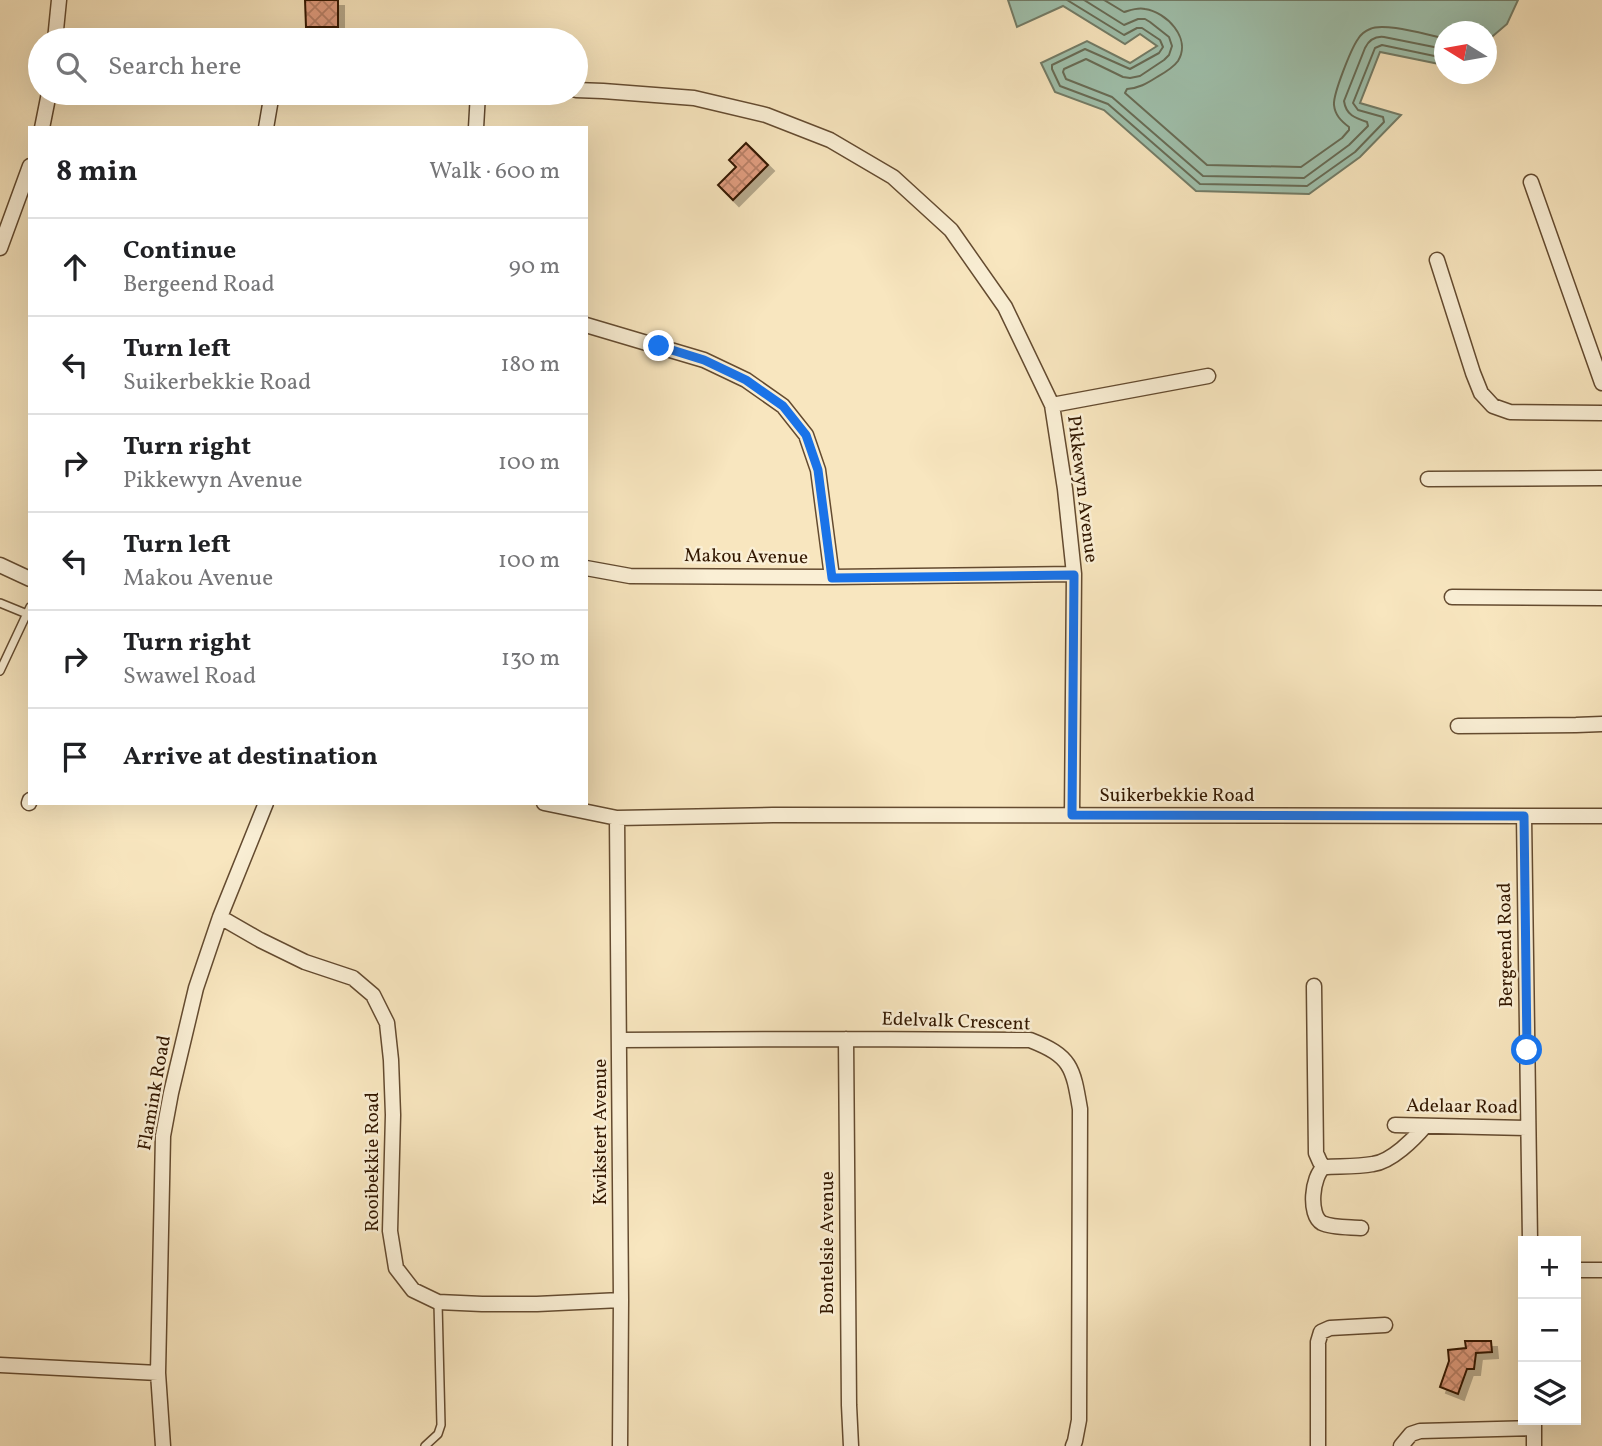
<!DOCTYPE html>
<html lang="en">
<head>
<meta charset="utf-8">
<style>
	body { margin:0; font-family:Vollkorn,serif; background:#f2f2f2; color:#202124 }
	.controls { position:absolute; right:21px; bottom:21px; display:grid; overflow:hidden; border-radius:0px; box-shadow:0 7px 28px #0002 }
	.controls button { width:63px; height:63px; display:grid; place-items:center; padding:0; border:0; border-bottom:2px solid #e0e0e0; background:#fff; color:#202124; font:35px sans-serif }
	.compass { position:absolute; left:1434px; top:21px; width:63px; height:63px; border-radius:50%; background:#fff; box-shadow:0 7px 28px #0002; rotate:281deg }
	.stop { position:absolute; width:21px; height:21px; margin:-16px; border:5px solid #1a73e8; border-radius:50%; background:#fff }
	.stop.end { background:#1a73e8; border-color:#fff; box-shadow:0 2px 7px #0008 }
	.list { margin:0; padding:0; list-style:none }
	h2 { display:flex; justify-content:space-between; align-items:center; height:91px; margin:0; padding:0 28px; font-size:30px }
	h2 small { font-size:23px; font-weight:400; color:#757577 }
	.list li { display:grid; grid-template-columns:46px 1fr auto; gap:21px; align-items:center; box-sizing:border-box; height:98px; padding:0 28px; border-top:2px solid #e0e0e0 }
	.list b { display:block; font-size:26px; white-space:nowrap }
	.list p { margin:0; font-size:23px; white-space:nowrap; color:#757577 }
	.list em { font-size:23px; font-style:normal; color:#757577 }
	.icon { flex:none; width:38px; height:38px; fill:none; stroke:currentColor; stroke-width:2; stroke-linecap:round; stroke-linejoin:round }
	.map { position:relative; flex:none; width:1602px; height:1446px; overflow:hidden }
	.search { position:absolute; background:#fff; box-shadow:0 7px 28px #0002; left:28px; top:28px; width:560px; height:77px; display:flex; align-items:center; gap:18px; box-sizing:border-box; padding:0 24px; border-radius:38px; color:#757577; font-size:26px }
	.panel { position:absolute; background:#fff; box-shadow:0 7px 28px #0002; left:28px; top:126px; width:560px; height:679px; border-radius:0px }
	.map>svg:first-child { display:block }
</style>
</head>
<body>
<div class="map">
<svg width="1602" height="1446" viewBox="0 0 1602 1446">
	<defs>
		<pattern id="building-cross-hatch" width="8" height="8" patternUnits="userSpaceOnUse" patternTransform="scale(1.75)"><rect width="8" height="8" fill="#e19d80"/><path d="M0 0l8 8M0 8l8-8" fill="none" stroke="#b77f66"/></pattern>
		<filter id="shadow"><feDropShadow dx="6" dy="6" stdDeviation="0" flood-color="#0004"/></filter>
	</defs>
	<rect width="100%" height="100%" fill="#f8e6bf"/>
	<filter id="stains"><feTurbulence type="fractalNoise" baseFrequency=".00286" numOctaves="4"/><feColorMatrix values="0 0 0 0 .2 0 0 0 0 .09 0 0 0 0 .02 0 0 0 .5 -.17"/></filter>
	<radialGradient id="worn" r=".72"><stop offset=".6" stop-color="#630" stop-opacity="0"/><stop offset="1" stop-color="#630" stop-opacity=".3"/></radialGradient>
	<path fill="#9fc0ac" stroke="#737c67" stroke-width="2" d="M1008,0H1518L1507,24L1487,41L1486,32H1444V65L1380,52L1360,103L1401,115L1360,157L1309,194L1196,191L1104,110L1055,92L1041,63L1087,41L1130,63L1157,46L1140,34L1125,44L1063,6L1017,27Z"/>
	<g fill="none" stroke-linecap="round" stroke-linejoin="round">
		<path stroke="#686c56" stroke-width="2" d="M1067,0L1124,35L1137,28H1142L1160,40L1163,47L1159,53L1130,69L1085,49L1052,65V69L1060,86L1108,104L1200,184L1307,186L1355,152L1384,122L1383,117L1358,110L1353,103L1375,48L1382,45L1444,58
			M1084,0L1124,25L1138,19H1145L1150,22L1169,37L1172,46L1169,55L1164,60L1140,76L1130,78L1123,77L1086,59L1064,69L1063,72L1066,79L1112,97L1203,176L1304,178L1349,145L1368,126L1367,122C1355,118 1346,115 1344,101L1365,48C1369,40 1375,36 1384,37L1444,49
			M1104,0L1124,12C1131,10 1138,7 1145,9C1166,12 1192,38 1178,61C1173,68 1164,73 1157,77C1146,84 1139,88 1127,89L1125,93L1207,165L1301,167L1342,138L1349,130V127C1341,121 1335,115 1334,105C1333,94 1351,49 1358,39C1361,34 1365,31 1370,29C1384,22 1427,35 1444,38"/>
	</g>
	<path fill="url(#building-cross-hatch)" stroke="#321700" stroke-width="2" filter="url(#shadow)" d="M305,0H338V27H306Z
		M746,143L768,165L733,200L718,185L736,167L729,160Z
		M1465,1341H1491L1492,1352L1476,1353L1474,1369H1467L1458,1394L1440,1387L1449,1361L1448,1350L1466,1348Z"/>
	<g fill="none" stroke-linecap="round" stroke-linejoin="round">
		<defs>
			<path id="service" d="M0,603L27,614
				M0,671L30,607
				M425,1446L438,1434L441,1425L438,1303"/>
			<path id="minor" d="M55,40L59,0
				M576,90L603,91L694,98L766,115L830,140L893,177L951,230L1005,307L1052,405L1065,489L1074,574L1072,815
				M42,128L49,93
				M266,128L272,93
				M476,128L478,93
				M1531,182L1602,383
				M0,248L30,166
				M1437,260L1473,373L1481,393L1493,406L1510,412L1602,413
				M586,325L704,360L746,380L783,406L806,435L818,470L832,577
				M1052,405L1208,376
				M1428,479L1602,478
				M0,565L30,579
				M586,568L630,576L832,577L1074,574
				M1452,597L1602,598
				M1458,726L1576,725L1602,724
				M29,803L30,800
				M544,803L617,818L773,815L1602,816
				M1524,816L1530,1241
				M617,818L621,1300L620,1446
				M220,917L260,940L305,962L353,978L373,995L387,1023L391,1060L393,1115L390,1231L396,1268L413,1290L438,1302L482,1304H537L621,1300
				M1314,986L1316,1153L1320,1162L1324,1167
				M846,1039L849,1405L851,1446
				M620,1040L846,1039L1030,1040C1071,1056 1073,1067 1080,1109L1079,1420L1075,1441L1073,1446
				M1395,1125L1527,1128
				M1361,1228C1350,1227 1332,1228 1322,1223C1308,1215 1312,1176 1324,1167C1340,1166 1357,1167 1373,1164C1391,1162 1414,1139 1425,1126
				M1576,1270H1602
				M0,1365L158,1373
				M1534,1421V1446
				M163,1446L158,1373L163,1136L171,1093L196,988L220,917L266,803
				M1318,1446V1342L1321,1332L1330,1328L1385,1325
				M1401,1446L1411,1434L1420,1431L1534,1428"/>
		</defs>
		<use href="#service" stroke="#644b30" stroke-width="10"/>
		<use href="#minor" stroke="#644b30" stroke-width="17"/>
		<use href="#service" stroke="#faefd5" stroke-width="7"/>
		<use href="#minor" stroke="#faefd5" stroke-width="14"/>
	</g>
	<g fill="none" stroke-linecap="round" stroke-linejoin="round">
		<path stroke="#1a73e8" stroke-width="9" d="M659,346L704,360L746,380L783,406L806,435L818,470L832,578L1074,575L1072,815L1524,816L1527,1050"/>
	</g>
	<g text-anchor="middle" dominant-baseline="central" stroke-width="5" stroke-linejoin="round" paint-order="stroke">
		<g font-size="19" fill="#321700" stroke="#faefd5">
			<text transform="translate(1082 489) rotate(83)">Pikkewyn Avenue</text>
			<text transform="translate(746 557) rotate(1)">Makou Avenue</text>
			<text x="1177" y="796">Suikerbekkie Road</text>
			<text transform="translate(1506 945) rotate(-91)">Bergeend Road</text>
			<text transform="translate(956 1022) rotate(2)">Edelvalk Crescent</text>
			<text transform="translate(155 1093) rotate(-80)">Flamink Road</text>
			<text transform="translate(1462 1107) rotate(1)">Adelaar Road</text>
			<text transform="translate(601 1132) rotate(-90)">Kwikstert Avenue</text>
			<text transform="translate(373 1162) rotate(-90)">Rooibekkie Road</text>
			<text transform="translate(828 1243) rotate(-90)">Bontelsie Avenue</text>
		</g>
	</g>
	<rect width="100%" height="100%" filter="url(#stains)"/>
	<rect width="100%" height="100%" fill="url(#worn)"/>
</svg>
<div class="controls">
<button>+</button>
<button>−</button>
<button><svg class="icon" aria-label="layers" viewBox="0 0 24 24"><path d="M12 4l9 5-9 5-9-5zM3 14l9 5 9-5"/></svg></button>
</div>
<svg class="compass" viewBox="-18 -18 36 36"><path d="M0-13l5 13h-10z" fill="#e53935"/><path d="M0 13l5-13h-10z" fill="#757577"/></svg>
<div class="stop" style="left:1527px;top:1050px"></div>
<div class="stop end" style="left:659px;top:346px"></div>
<div class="search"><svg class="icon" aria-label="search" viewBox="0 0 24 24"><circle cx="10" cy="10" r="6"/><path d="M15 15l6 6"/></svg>Search here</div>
<section class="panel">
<h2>8 min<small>Walk · 600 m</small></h2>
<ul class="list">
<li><svg class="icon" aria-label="ahead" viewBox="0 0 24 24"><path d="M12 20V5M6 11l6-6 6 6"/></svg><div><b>Continue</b><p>Bergeend Road</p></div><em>90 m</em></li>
<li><svg class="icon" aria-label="left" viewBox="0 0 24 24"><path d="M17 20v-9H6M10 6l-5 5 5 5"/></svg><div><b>Turn left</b><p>Suikerbekkie Road</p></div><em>180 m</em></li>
<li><svg class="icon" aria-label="right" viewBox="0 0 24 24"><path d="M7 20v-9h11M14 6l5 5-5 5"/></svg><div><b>Turn right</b><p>Pikkewyn Avenue</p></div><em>100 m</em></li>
<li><svg class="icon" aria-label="left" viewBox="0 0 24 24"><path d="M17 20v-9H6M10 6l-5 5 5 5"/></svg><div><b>Turn left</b><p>Makou Avenue</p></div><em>100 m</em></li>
<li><svg class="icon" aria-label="right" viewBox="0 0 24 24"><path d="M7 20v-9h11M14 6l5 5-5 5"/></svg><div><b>Turn right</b><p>Swawel Road</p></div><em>130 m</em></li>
<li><svg class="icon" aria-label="arrive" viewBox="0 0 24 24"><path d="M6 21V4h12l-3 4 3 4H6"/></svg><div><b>Arrive at destination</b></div></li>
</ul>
</section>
</div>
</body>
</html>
